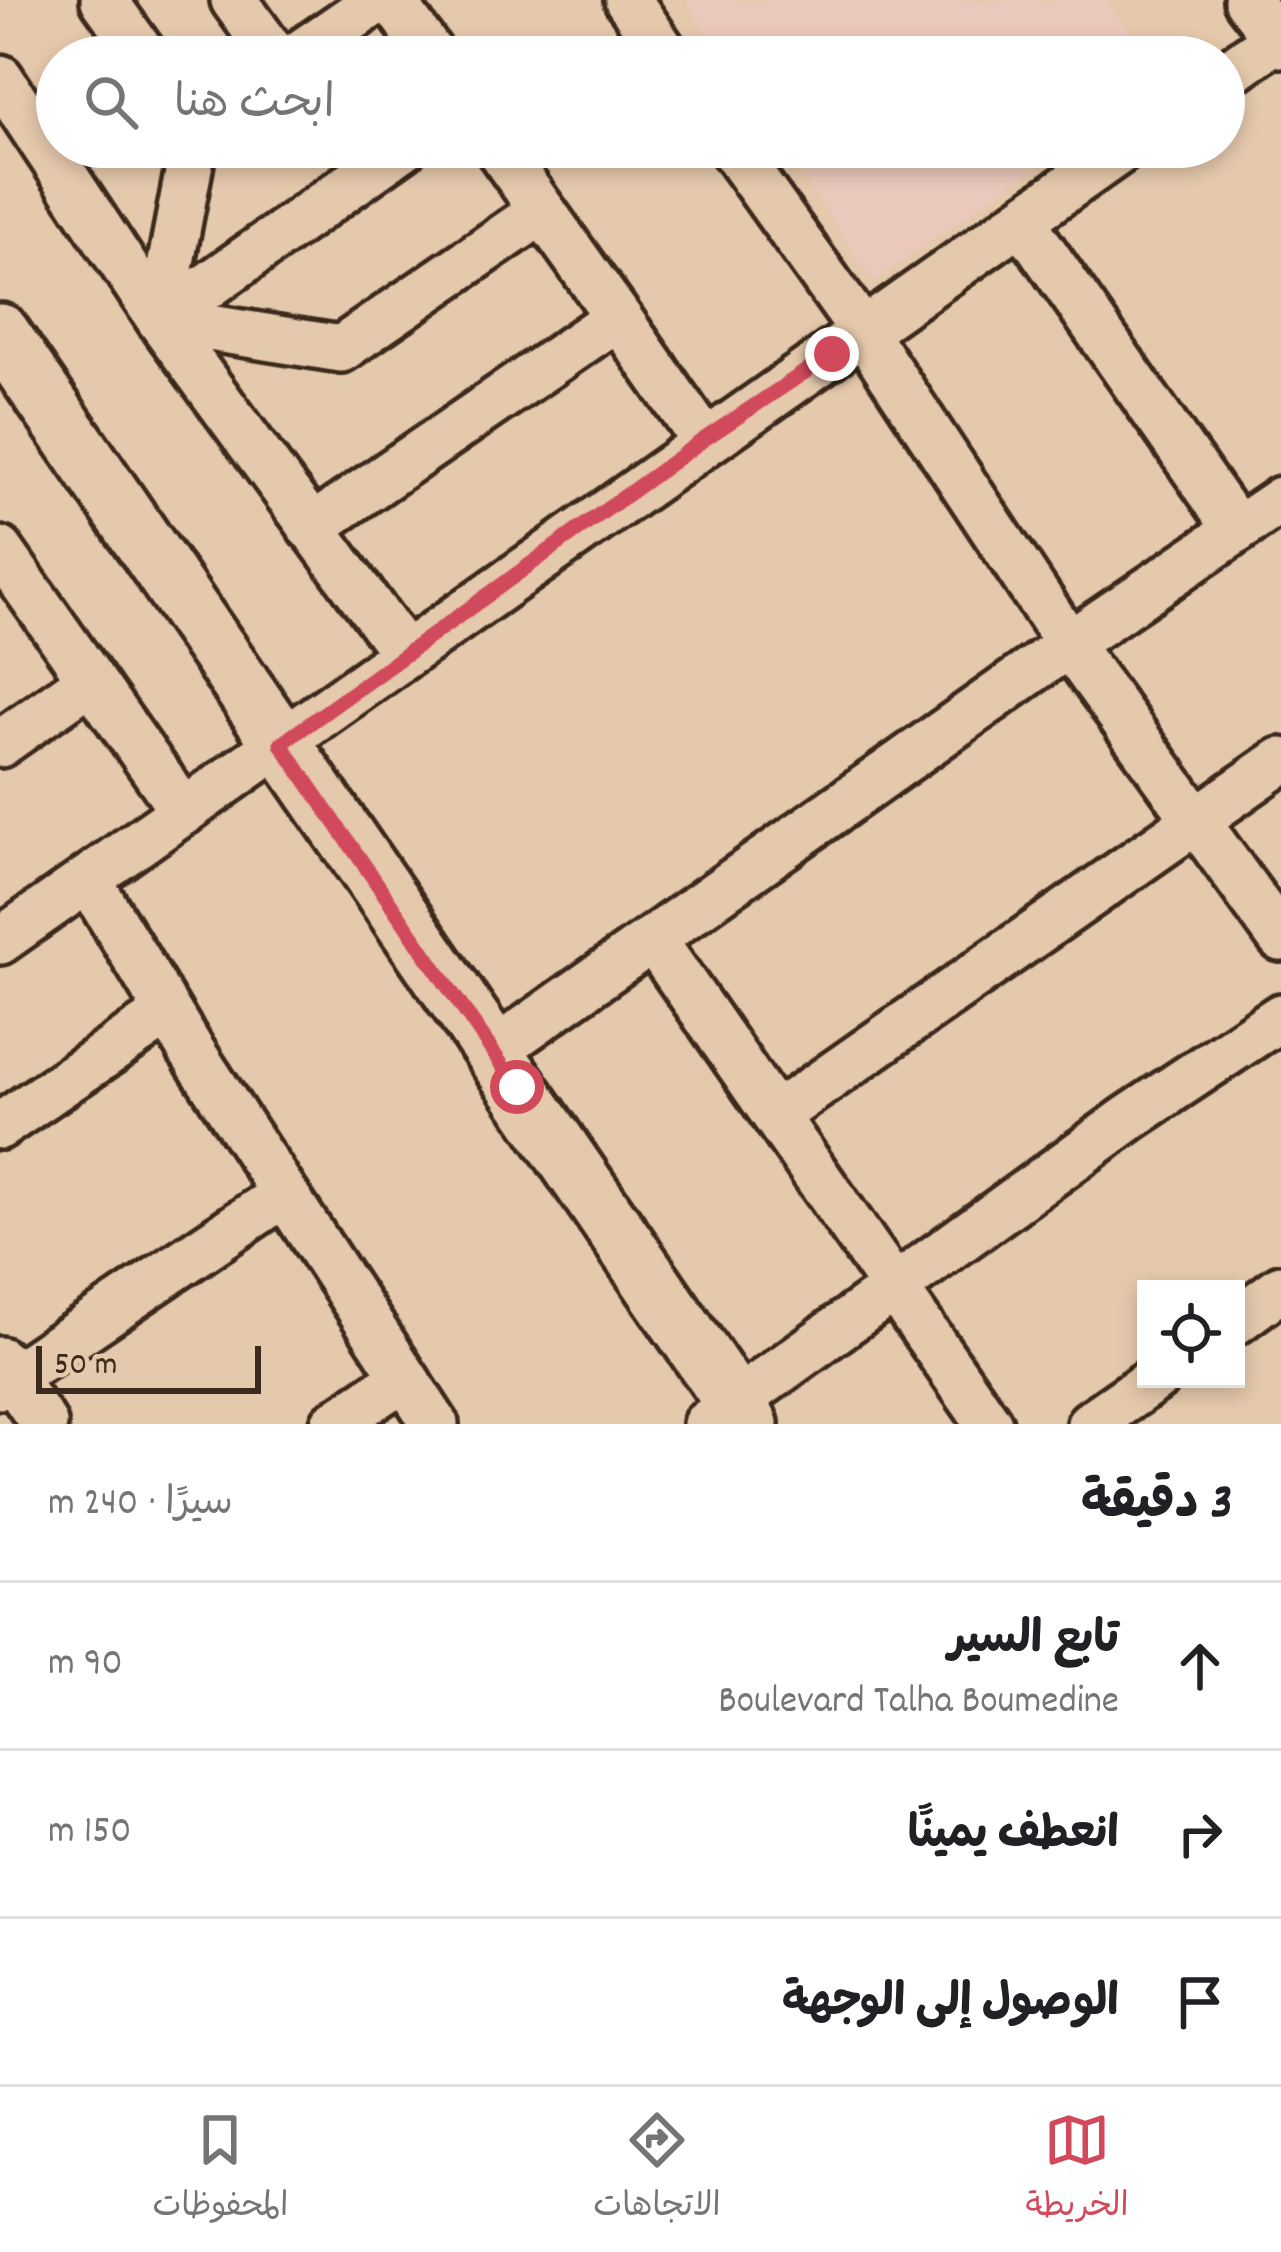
<!DOCTYPE html>
<html lang="ar">
<head>
<meta charset="utf-8">
<style>
	body { margin:0; font-family:Dekko,"Playpen Sans Arabic",sans-serif; background:#f6f6f6; color:#202124; direction:rtl }
	.controls { position:absolute; right:36px; bottom:36px; display:grid; overflow:hidden; border-radius:0px; box-shadow:0 6px 18px #0003 }
	.controls button { width:108px; height:108px; display:grid; place-items:center; padding:0; border:0; border-bottom:3px solid #e0e0e0; background:#fff; color:#202124; font:60px sans-serif }
	.scale { position:absolute; left:36px; bottom:30px; width:225px; box-sizing:border-box; padding-left:12px; border:6px solid #3b2a1e; border-top:0; font-size:33px; line-height:42px; white-space:nowrap; color:#3b2a1e; -webkit-text-stroke:9px #e5c9ac; paint-order:stroke }
	.stop { position:absolute; width:36px; height:36px; margin:-27px; border:9px solid #d1495b; border-radius:50%; background:#fff }
	.stop.end { background:#d1495b; border-color:#fff; box-shadow:0 3px 12px #0008 }
	.list { margin:0; padding:0; list-style:none }
	h2 { display:flex; justify-content:space-between; align-items:center; height:156px; margin:0; padding:0 48px; font-size:51px }
	h2 small { font-size:39px; font-weight:400; color:#757577 }
	.list li { display:grid; grid-template-columns:78px 1fr auto; gap:36px; align-items:center; box-sizing:border-box; height:168px; padding:0 48px; border-top:3px solid #e0e0e0 }
	.list b { display:block; font-size:45px; white-space:nowrap }
	.list p { margin:0; font-size:39px; white-space:nowrap; color:#757577 }
	.list em { font-size:39px; font-style:normal; color:#757577 }
	.icon { flex:none; width:66px; height:66px; fill:none; stroke:currentColor; stroke-width:2; stroke-linecap:round; stroke-linejoin:round }
	.map { position:relative; flex:none; width:1281px; height:1424px; overflow:hidden; direction:ltr }
	.search { position:absolute; background:#fff; box-shadow:0 6px 18px #0003; left:36px; right:36px; top:36px; height:132px; display:flex; align-items:center; gap:30px; box-sizing:border-box; padding:0 42px; border-radius:66px; color:#757577; font-size:45px }
	.sheet { height:660px; background:#fff }
	nav { display:flex; justify-content:space-around; align-items:center; box-sizing:border-box; height:168px; border-top:3px solid #e0e0e0; background:#fff; font-size:33px; color:#757577 }
	nav a { display:grid; justify-items:center; gap:6px }
	nav .on { color:#d1495b }
	.map>svg:first-child { display:block }
</style>
</head>
<body>
<div class="map">
<svg width="1281" height="1424" viewBox="0 0 1281 1424">
	<rect width="100%" height="100%" fill="#e5c9ac"/>
	<filter id="ink" filterUnits="userSpaceOnUse"><feTurbulence type="fractalNoise" baseFrequency=".00833" numOctaves="2"/><feDisplacementMap in="SourceGraphic" scale="24" xChannelSelector="R" yChannelSelector="G"/><feConvolveMatrix kernelMatrix="1 2 1 2 8 2 1 2 1" color-interpolation-filters="sRGB"/></filter>
	<g filter="url(#ink)">
		<path fill="#ebc8bc" d="M686,0H1106L1149,57H724Z
			M784,147H1062L873,282Z"/>
		<g fill="none" stroke-linecap="round" stroke-linejoin="round">
			<defs>
				<path id="minor" d="M104,0L145,57
					M234,0L275,57
					M392,0L433,57
					M628,0L667,57
					M1247,0L1281,44
					M295,57L378,0
					M1224,76L1276,39
					M0,78L160,320
					M193,147L160,320L404,147
					M731,147L864,333L1069,644L1281,500
					M1022,221L1237,530
					M618,317L703,439
					M311,528L618,317L497,147
					M0,550L184,812
					M405,654L160,320L341,349L542,211
					M0,744L91,680
					M88,879L191,1050L435,1424
					M0,941L1125,147
					M654,941L989,1424
					M493,1052L1069,644L1281,938
					M776,1115L1281,761
					M0,1126L168,1012
					M1236,1321L1281,1288
					M0,1360L44,1424
					M0,1386L284,1194
					M334,1424L404,1377
					M706,1424L1129,1118L1281,1017
					M1090,1424L1155,1379"/>
				<path id="major" d="M0,333L749,1424"/>
			</defs>
			<use href="#minor" stroke="#3b2a1e" stroke-width="54"/>
			<use href="#major" stroke="#3b2a1e" stroke-width="66"/>
			<use href="#minor" stroke="#e5c9ac" stroke-width="45"/>
			<use href="#major" stroke="#e5c9ac" stroke-width="57"/>
		</g>
	</g>
	<g fill="none" stroke-linecap="round" stroke-linejoin="round" filter="url(#ink)">
		<path stroke="#d1495b" stroke-width="15" d="M517,1087L281,744L703,440L832,354"/>
	</g>
</svg>
<div class="controls">
<button><svg class="icon" aria-label="locate" viewBox="0 0 24 24"><circle cx="12" cy="12" r="6"/><path d="M12 2v4M12 18v4M2 12h4M18 12h4"/></svg></button>
</div>
<div class="scale">50 m</div>
<div class="stop" style="left:517px;top:1087px"></div>
<div class="stop end" style="left:832px;top:354px"></div>
<div class="search"><svg class="icon" aria-label="search" viewBox="0 0 24 24"><circle cx="10" cy="10" r="6"/><path d="M15 15l6 6"/></svg>ابحث هنا</div>
</div>
<section class="sheet">
<h2>3 دقيقة<small>سيرًا · 240 m</small></h2>
<ul class="list">
<li><svg class="icon" aria-label="ahead" viewBox="0 0 24 24"><path d="M12 20V5M6 11l6-6 6 6"/></svg><div><b>تابع السير</b><p>Boulevard Talha Boumedine</p></div><em>90 m</em></li>
<li><svg class="icon" aria-label="right" viewBox="0 0 24 24"><path d="M7 20v-9h11M14 6l5 5-5 5"/></svg><div><b>انعطف يمينًا</b></div><em>150 m</em></li>
<li><svg class="icon" aria-label="arrive" viewBox="0 0 24 24"><path d="M6 21V4h12l-3 4 3 4H6"/></svg><div><b>الوصول إلى الوجهة</b></div></li>
</ul>
</section>
<nav>
<a class="on"><svg class="icon" aria-label="map" viewBox="0 0 24 24"><path d="M3 6l6-2 6 2 6-2v14l-6 2-6-2-6 2zM9 4v14M15 6v14"/></svg>الخريطة</a>
<a><svg class="icon" aria-label="directions" viewBox="0 0 24 24"><path d="M12 3l9 9-9 9-9-9zM9 14v-3h6M13 9l2 2-2 2"/></svg>الاتجاهات</a>
<a><svg class="icon" aria-label="saved" viewBox="0 0 24 24"><path d="M7 4h10v16l-5-4-5 4z"/></svg>المحفوظات</a>
</nav>
</body>
</html>
